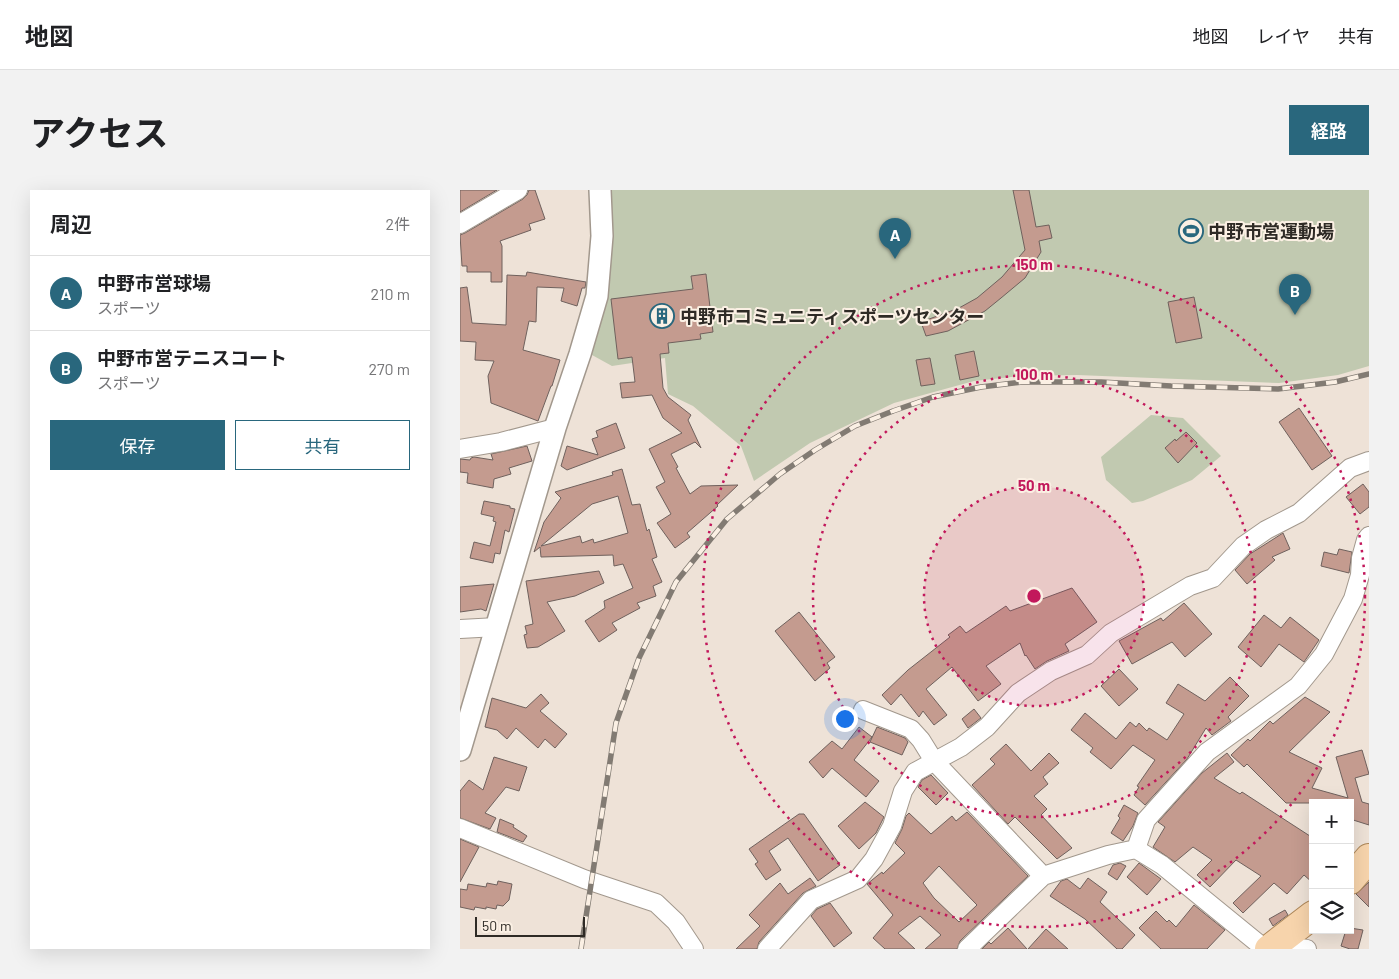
<!DOCTYPE html>
<html lang="ja">
<head>
<meta charset="utf-8">
<style>
	body { margin:0; font-family:Barlow,"Noto Sans JP",sans-serif; background:#f2f2f2; color:#202124 }
	.controls { position:absolute; right:15px; bottom:15px; display:grid; overflow:hidden; border-radius:0px; box-shadow:0 5px 20px #0002 }
	.controls button { width:45px; height:45px; display:grid; place-items:center; padding:0; border:0; border-bottom:1px solid #e0e0e0; background:#fff; color:#202124; font:25px sans-serif }
	.scale { position:absolute; left:15px; bottom:12px; width:110px; box-sizing:border-box; padding-left:5px; border:2px solid #2e2a25; border-top:0; font-size:14px; line-height:18px; white-space:nowrap; color:#2e2a25; -webkit-text-stroke:4px #fbf0e4; paint-order:stroke }
	.you { position:absolute; left:384px; top:528px; width:18px; height:18px; margin:-12px; border:4px solid #fff; border-radius:50%; background:#1a73e8; box-shadow:0 0 0 8px #1a73e833 }
	.badge { display:grid; place-items:center; width:32px; height:32px; border-radius:50%; background:#29677d; color:#fff; font-size:16px; font-weight:700 }
	.pin { position:absolute; translate:-50% -41px; filter:drop-shadow(0 1px 2px #0008) }
	.pin::after { content:''; position:absolute; top:26px; width:18px; height:15px; background:inherit; clip-path:polygon(0 0,100% 0,50% 100%) }
	.list { margin:0; padding:0; list-style:none }
	h2 { display:flex; justify-content:space-between; align-items:center; height:65px; margin:0; padding:0 20px; font-size:21px }
	h2 small { font-size:16px; font-weight:400; color:#757577 }
	.list li { display:grid; grid-template-columns:32px 1fr auto; gap:15px; align-items:center; box-sizing:border-box; height:75px; padding:0 20px; border-top:1px solid #e0e0e0 }
	.list b { display:block; font-size:19px; white-space:nowrap }
	.list p { margin:0; font-size:16px; white-space:nowrap; color:#757577 }
	.list em { font-size:16px; font-style:normal; color:#757577 }
	.actions { display:flex; gap:10px; padding:15px 20px }
	.actions a { flex:1; padding:11px 0; border:1px solid #29677d; border-radius:0px; text-align:center; font-size:18px; color:#29677d }
	.actions .main { background:#29677d; color:#fff }
	.icon { flex:none; width:28px; height:28px; fill:none; stroke:currentColor; stroke-width:2; stroke-linecap:round; stroke-linejoin:round }
	.map { position:relative; flex:none; width:909px; height:759px; overflow:hidden; border-radius:0px }
	header { display:flex; align-items:center; gap:30px; box-sizing:border-box; height:70px; padding:0 25px; background:#fff; border-bottom:1px solid #e0e0e0 }
	header strong { font-size:24px }
	nav { display:flex; gap:28px; margin-inline-start:auto; font-size:18px }
	.intro { display:flex; align-items:center; justify-content:space-between; box-sizing:border-box; height:120px; padding:0 30px }
	h1 { margin:0; font-size:35px }
	.button { padding:12px 22px; border-radius:0px; background:#29677d; color:#fff; font-size:18px; font-weight:700 }
	main { display:flex; gap:30px; padding:0 30px }
	aside { flex:1; background:#fff; border-radius:0px; box-shadow:0 5px 20px #0002 }
	.map>svg:first-child { display:block }
</style>
</head>
<body>
<header>
<strong>地図</strong>
<nav><a>地図</a><a>レイヤ</a><a>共有</a></nav>
</header>
<div class="intro"><h1>アクセス</h1><a class="button">経路</a></div>
<main>
<aside>
<h2>周辺<small>2件</small></h2>
<ul class="list">
<li><span class="badge">A</span><div><b>中野市営球場</b><p>スポーツ</p></div><em>210 m</em></li>
<li><span class="badge">B</span><div><b>中野市営テニスコート</b><p>スポーツ</p></div><em>270 m</em></li>
</ul>
<div class="actions"><a class="main">保存</a><a>共有</a></div>
</aside>
<div class="map">
<svg width="909" height="759" viewBox="0 0 909 759">
	<rect width="100%" height="100%" fill="#eee2d7"/>
	<path fill="#c1c9b0" d="M140,0H909V176L878,185L819,193L617,185L560,186L514,191L434,213L350,253L294,291L281,256L233,216L208,204L205,168L152,176L132,165L120,164Z
		M691,225L723,228L761,266L732,290L683,311L672,313L646,290L641,267Z"/>
	<path fill="#c49b8f" stroke="#6f615d" fill-rule="evenodd" d="M0,0H37L0,22Z
		M69,0H75L85,29L69,34L71,40L40,51L42,56V92H31V82H7V76H2L0,45L5,43L63,9L67,5Z
		M553,0H569L576,37L589,35L592,48L579,51L581,62L565,88L541,108L525,121L488,141L466,146L461,132L499,118L517,108L542,87L565,60Z
		M67,82L126,92L125,98H122L117,116L101,111L104,98L77,97L76,132L69,131L63,160L100,170L92,196H91L78,231L31,213L28,186L34,171L15,170L16,152L0,151V98L7,97L12,133L46,135L47,85L66,86Z
		M246,84L253,142L240,144L241,149L208,153L209,163L200,164L203,198L208,207L231,225L228,230L241,258L235,252L211,264L218,277L216,278L230,304L241,296L278,295L257,315L258,316L227,343L230,347L215,358L197,333L211,324L196,297L205,292L189,259L222,243L203,228L192,205L162,208L160,193L175,192L172,167L158,169L151,109L233,99L231,86Z
		M734,107L742,148L716,153L708,112Z
		M514,161L519,186L500,190L495,165Z
		M470,168L475,194L461,196L456,170Z
		M839,218L872,266L852,280L819,232Z
		M156,233L165,258L107,280L101,276L107,256L138,265L132,249L138,247L136,241Z
		M726,242L737,253L718,273L705,258L715,249L716,251Z
		M67,256L72,271L49,278L51,284L34,289L33,298L7,293L8,283L0,282V269L10,270L11,268L14,267L33,270L31,264Z
		M162,279L172,315L180,314L187,341L189,339L197,367L192,369L202,392L193,396L196,406L177,413L180,418L152,433L157,440L139,452L125,431L145,418L144,411L173,398L163,374L154,376L153,365L81,367L80,357L74,362L84,332L101,308L95,302L153,285L152,282ZM158,306L168,343L134,353L133,349L122,353L120,346L81,356L132,314Z
		M903,294L909,302V317L900,324L886,307Z
		M24,311L50,316V318L55,319L49,342L45,340L40,364L35,363L33,373L10,368L14,352L30,356L36,332L33,331L34,327L21,324Z
		M823,343L830,359L812,367L815,370L787,394L775,380L790,364Z
		M879,359L892,362L889,383L861,376L864,362L877,365Z
		M139,381L144,393L115,406L87,412L105,441L78,457L67,458L64,445L67,444L65,436L73,434L66,391Z
		M34,394L26,421L21,419L0,422V397Z
		M612,398L637,432L605,454L609,461L587,471L575,479L566,465L565,466L560,453L526,476L541,494L518,511L492,477L466,499L487,525L474,535L463,521L459,527L441,504L431,515L422,505L448,480L490,447L488,445L500,436L506,443L546,416L550,421Z
		M724,413L752,444L725,467L712,452L672,474L659,451L701,428L703,431Z
		M339,422L375,467L367,473L370,478L355,491L315,441Z
		M804,425L821,438L830,427L859,450L844,472L819,454L801,477L778,457Z
		M659,479L678,499L659,516L641,496Z
		M770,487L789,506L768,527L771,531L752,545L746,538L727,569L685,615L674,605L679,597L677,596L695,570L673,555L651,579L630,562L633,558L611,540L625,523L656,549L670,532L676,537L679,533L687,541L689,538L707,550L724,524L706,513L718,494L745,511Z
		M81,504L89,513L80,521L107,544L95,558L85,549L78,558L56,538L47,549L37,540L25,537L32,508L66,518Z
		M845,507L870,522L829,562L862,578L852,598L888,608L876,567L902,560L909,584L895,588L902,612L909,614V635L890,629V613H826L787,574L784,577L771,565L788,549L790,551L810,531L813,534Z
		M514,519L521,528L508,538L502,529Z
		M399,537L412,547L394,570L419,591L406,607L372,578L363,588L349,572L372,551L382,559Z
		M417,537L445,548L448,552L442,565L410,552Z
		M546,554L571,581L589,563L599,573L583,587L588,594L574,606L587,619L581,625L612,658L597,669L555,627L548,634L512,595L535,574L530,569Z
		M767,563L774,572L754,588L780,604L782,602L853,648V693L844,685L827,704L814,693L783,723L773,713L801,686L776,670L750,697L737,685L752,670L733,657L715,672L693,657L705,637L698,632L742,583Z
		M34,567L67,577L59,601L46,597L25,623L36,628L30,639L0,628V601L9,590L23,600Z
		M471,585L488,603L476,615L458,597L462,590Z
		M405,612L424,627L416,643L399,659L378,636Z
		M664,615L678,623L673,636L663,651L651,643L660,628L658,626Z
		M507,622L568,686L500,751L497,759H465L481,745L460,726L438,743L455,759H425L413,748L433,725L407,694L422,682L423,684L445,663L435,653L442,639L446,626L449,623L471,644L492,626L496,631ZM479,676L517,715L499,732L474,708L463,693Z
		M339,624H344L380,675L358,691L328,648L309,661L321,680L306,690L295,674L298,672L289,659Z
		M40,629L54,635L53,637L67,646L63,652L37,642Z
		M0,649L19,657L0,692Z
		M660,673L666,676L657,690L648,684L653,675Z
		M679,673L701,689L687,705L667,687Z
		M350,688L356,696L343,703L299,752L297,759H276L300,736L289,725L320,693L328,704Z
		M628,688L647,702L640,712L675,745L662,759H657L625,729L590,706L601,691L607,689L620,699Z
		M38,691L52,694L49,710L43,716L37,715L36,719L26,717V719L15,717L14,720L0,717V699L7,700L8,694L26,697L27,693L37,695Z
		M909,692V717L896,704Z
		M370,713L392,743L374,757L351,726L357,719Z
		M734,715L765,740L747,759H701L679,738L696,721L707,732L709,730L716,737Z
		M825,720L828,725L813,736L809,729Z
		M548,738L567,759H522L529,752L531,754Z
		M890,738L903,740L898,759H890L881,756L886,740H890Z
		M586,739L608,759H568Z"/>
	<g fill="none" stroke-linecap="round" stroke-linejoin="round">
		<defs>
			<path id="minor" d="M0,34L58,0
				M0,259L41,252L95,238
				M0,439L37,437
				M403,520L451,539L461,550L474,571L583,686
				M0,638L124,689L196,713L216,732L234,759
				M676,659L702,675L805,759
				M816,754L847,759
				M307,759L351,710L398,689L414,669L432,636L443,601L455,582L501,557L527,537L558,503L591,481L627,465L651,443L730,396L753,388L783,356L806,340L839,323L890,278L909,271
				M507,759L583,686L648,665L676,659L686,630L747,562L838,496L864,464L893,409L900,385L901,368L906,350L909,346"/>
			<path id="tertiary" d="M0,560L95,238L120,164L137,106L142,46L140,0"/>
			<path id="primary" d="M890,690L909,668
				M809,759L853,725"/>
		</defs>
		<use href="#minor" stroke="#a2988d" stroke-width="20"/>
		<use href="#tertiary" stroke="#a2988d" stroke-width="24"/>
		<use href="#primary" stroke="#ad8658" stroke-width="30"/>
		<use href="#minor" stroke="#fff" stroke-width="18"/>
		<use href="#tertiary" stroke="#fff" stroke-width="21"/>
		<use href="#primary" stroke="#f7d4ac" stroke-width="28"/>
		<defs>
			<path id="rail" d="M121,759L156,533L179,468L216,392L267,329L320,284L355,260L395,236L433,221L473,207L521,197L562,192H641L711,196L818,199L875,192L909,184"/>
		</defs>
		<use href="#rail" stroke="#827b73" stroke-width="5.5"/>
		<use href="#rail" stroke="#fbf0e4" stroke-width="4" stroke-dasharray="11" stroke-linecap="butt"/>
	</g>
	<circle cx="574" cy="406" r="110" fill="#c2185b" fill-opacity=".12"/>
	<g fill="none" stroke="#c2185b" stroke-width="2.5" stroke-dasharray="2.5 5">
		<circle cx="574" cy="406" r="110"/>
		<circle cx="574" cy="406" r="221"/>
		<circle cx="574" cy="406" r="331"/>
	</g>
	<defs>
		<symbol id="stadium-ring" viewBox="-11 -11 22 22"><circle r="9.5" fill="#fbf0e4" stroke="#29677d" stroke-width="1.5"/><path d="M0-5a6.5 5 0 1 0 0 10a6.5 5 0 1 0 0-10ZM-3.5-1.8h7v3.6h-7Z" fill="#29677d"/></symbol>
		<symbol id="building-ring" viewBox="-11 -11 22 22"><circle r="9.5" fill="#fbf0e4" stroke="#29677d" stroke-width="1.5"/><path d="M-4-6H4V6H1V3H-1V6H-4ZM-2.5-4.3h1.7v1.8h-1.7ZM.8-4.3h1.7v1.8H.8ZM-2.5-1h1.7V.8h-1.7ZM.8-1h1.7V.8H.8Z" fill="#29677d"/></symbol>
	</defs>
	<g fill-rule="evenodd">
		<use href="#stadium-ring" x="717" y="27" width="28" height="28"/>
		<use href="#building-ring" x="188" y="112" width="28" height="28"/>
	</g>
	<g text-anchor="middle" dominant-baseline="central" stroke-width="4" stroke-linejoin="round" paint-order="stroke">
		<g font-size="18" font-weight="bold" fill="#2e2a25" stroke="#fbf0e4" text-anchor="start">
			<text x="748" y="41">中野市営運動場</text>
			<text x="220" y="126">中野市コミュニティスポーツセンター</text>
		</g>
	</g>
	<circle cx="574" cy="406" r="8" fill="#c2185b" stroke="#fbf0e4" stroke-width="2.5"/>
	<g font-size="15" text-anchor="middle" font-weight="bold" fill="#c2185b" stroke="#fbf0e4" stroke-width="4" stroke-linejoin="round" paint-order="stroke">
		<text x="574" y="80">150 m</text>
		<text x="574" y="190">100 m</text>
		<text x="574" y="301">50 m</text>
	</g>
</svg>
<div class="controls">
<button>+</button>
<button>−</button>
<button><svg class="icon" aria-label="layers" viewBox="0 0 24 24"><path d="M12 4l9 5-9 5-9-5zM3 14l9 5 9-5"/></svg></button>
</div>
<div class="scale">50 m</div>
<div class="you"></div>
<div class="pin badge" style="left:435px;top:69px">A</div>
<div class="pin badge" style="left:835px;top:125px">B</div>
</div>
</main>
</body>
</html>
